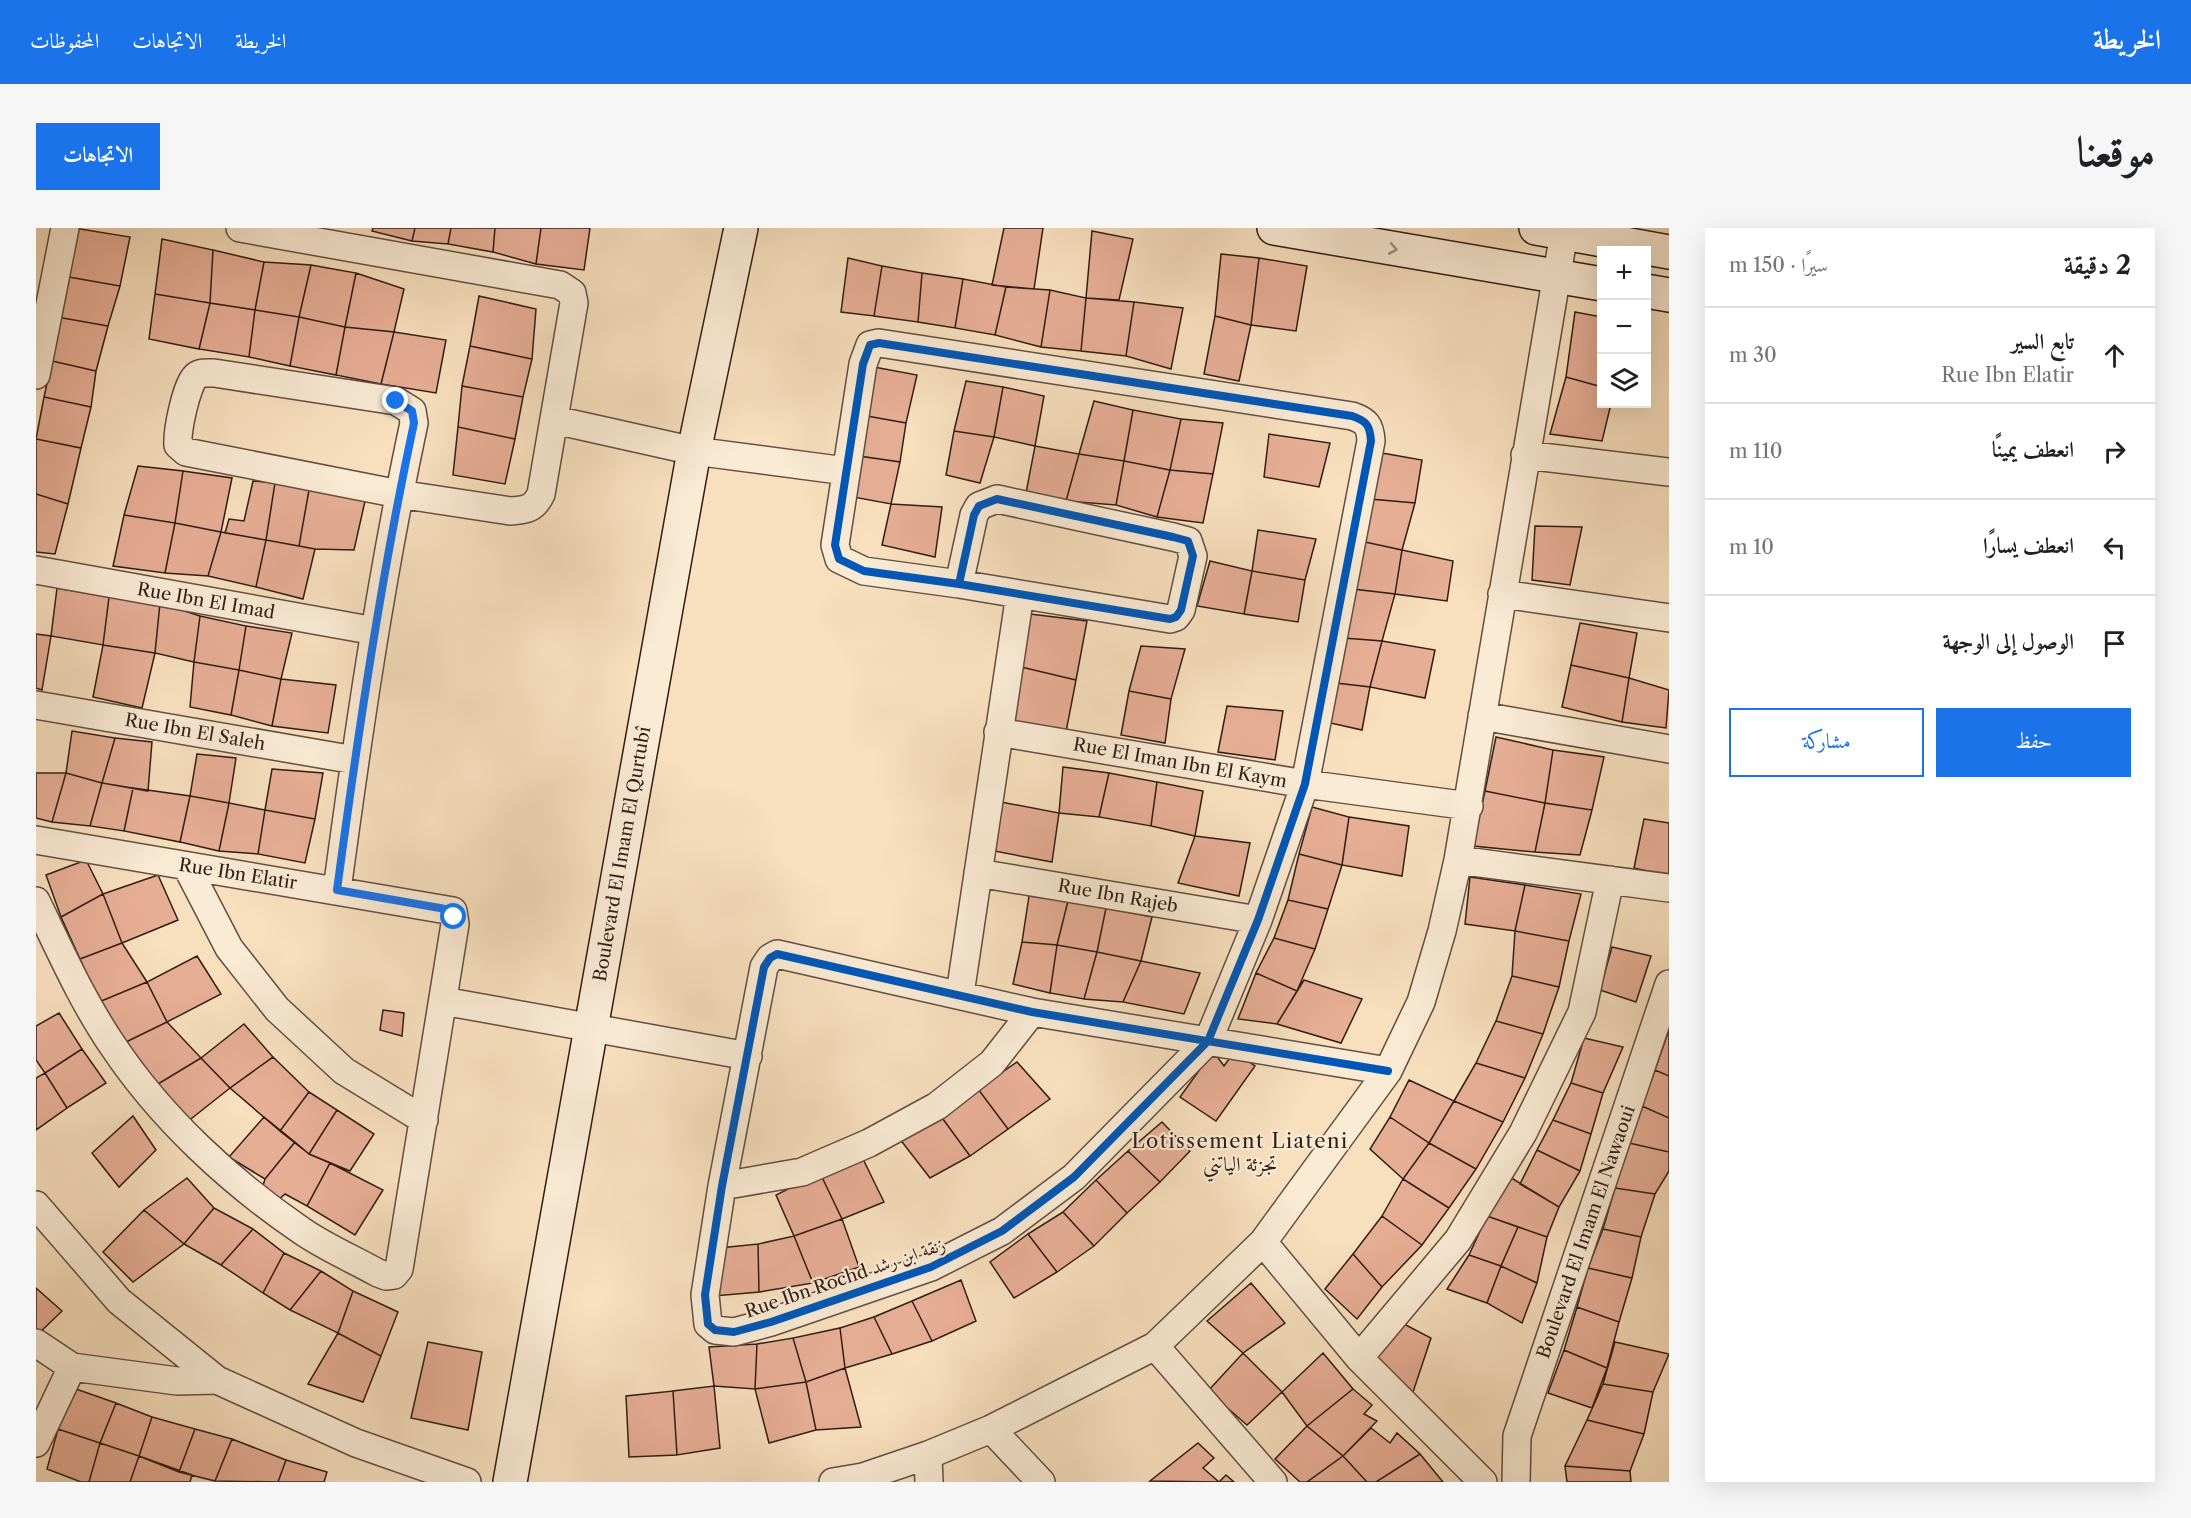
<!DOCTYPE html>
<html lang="ar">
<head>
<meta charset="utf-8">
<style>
	body { margin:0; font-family:"Libre Caslon Text",Amiri,serif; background:#f6f6f6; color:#202124; direction:rtl }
	.controls { position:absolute; right:18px; top:18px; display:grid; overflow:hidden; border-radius:0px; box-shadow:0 6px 24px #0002 }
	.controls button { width:54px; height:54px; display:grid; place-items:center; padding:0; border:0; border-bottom:2px solid #e0e0e0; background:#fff; color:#202124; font:30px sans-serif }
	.stop { position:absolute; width:18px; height:18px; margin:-14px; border:4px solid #1a73e8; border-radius:50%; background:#fff }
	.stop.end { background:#1a73e8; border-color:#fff; box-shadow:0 2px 6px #0008 }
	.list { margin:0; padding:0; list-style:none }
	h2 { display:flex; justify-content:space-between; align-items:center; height:78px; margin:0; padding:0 24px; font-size:26px }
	h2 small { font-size:20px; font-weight:400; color:#757577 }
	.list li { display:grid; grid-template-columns:39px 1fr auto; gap:18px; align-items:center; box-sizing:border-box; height:96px; padding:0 24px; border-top:2px solid #e0e0e0 }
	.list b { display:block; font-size:22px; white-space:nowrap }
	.list p { margin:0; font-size:20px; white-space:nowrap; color:#757577 }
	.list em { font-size:20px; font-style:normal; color:#757577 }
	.actions { display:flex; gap:12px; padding:18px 24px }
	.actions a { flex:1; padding:14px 0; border:2px solid #1a73e8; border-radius:0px; text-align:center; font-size:21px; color:#1a73e8 }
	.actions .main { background:#1a73e8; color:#fff }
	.icon { flex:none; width:33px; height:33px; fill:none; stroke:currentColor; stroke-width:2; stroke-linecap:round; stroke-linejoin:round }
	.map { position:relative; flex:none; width:1633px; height:1254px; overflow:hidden; direction:ltr; border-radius:0px }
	header { display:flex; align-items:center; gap:36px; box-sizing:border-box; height:84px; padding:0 30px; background:#1a73e8; color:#fff }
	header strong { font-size:28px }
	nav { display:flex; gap:33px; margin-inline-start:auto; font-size:21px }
	.intro { display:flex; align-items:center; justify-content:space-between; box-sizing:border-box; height:144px; padding:0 36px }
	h1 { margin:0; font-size:42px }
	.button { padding:15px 27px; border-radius:0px; background:#1a73e8; color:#fff; font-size:21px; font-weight:700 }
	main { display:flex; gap:36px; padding:0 36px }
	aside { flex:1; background:#fff; border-radius:0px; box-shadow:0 6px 24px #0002 }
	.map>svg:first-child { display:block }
</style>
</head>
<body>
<header>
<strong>الخريطة</strong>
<nav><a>الخريطة</a><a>الاتجاهات</a><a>المحفوظات</a></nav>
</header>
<div class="intro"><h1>موقعنا</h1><a class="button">الاتجاهات</a></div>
<main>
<aside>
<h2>2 دقيقة<small>سيرًا · 150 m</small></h2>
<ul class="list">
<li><svg class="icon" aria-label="ahead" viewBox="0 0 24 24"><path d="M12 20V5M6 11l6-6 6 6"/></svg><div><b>تابع السير</b><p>Rue Ibn Elatir</p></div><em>30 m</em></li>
<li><svg class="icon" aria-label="right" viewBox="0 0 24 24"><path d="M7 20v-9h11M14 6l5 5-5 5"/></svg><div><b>انعطف يمينًا</b></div><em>110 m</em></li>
<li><svg class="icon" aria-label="left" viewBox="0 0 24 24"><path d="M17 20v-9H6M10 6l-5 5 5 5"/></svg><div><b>انعطف يسارًا</b></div><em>10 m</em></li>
<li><svg class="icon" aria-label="arrive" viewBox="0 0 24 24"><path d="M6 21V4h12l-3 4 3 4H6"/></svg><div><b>الوصول إلى الوجهة</b></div></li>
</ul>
<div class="actions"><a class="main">حفظ</a><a>مشاركة</a></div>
</aside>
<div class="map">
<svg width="1633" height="1254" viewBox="0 0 1633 1254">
	<rect width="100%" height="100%" fill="#f8e0bf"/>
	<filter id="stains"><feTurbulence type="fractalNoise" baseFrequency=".00333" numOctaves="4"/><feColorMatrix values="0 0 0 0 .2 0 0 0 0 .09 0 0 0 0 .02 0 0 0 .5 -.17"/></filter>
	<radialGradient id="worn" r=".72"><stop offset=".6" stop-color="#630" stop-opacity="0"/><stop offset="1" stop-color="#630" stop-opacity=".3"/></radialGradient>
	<path fill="#e7ae96" stroke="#311d15" stroke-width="1.5" d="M38,0L94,9L84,58L27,48Z
		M337,0H379L376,13L336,3Z
		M379,0H415L412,16L376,13Z
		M415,0H459L457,24L412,16Z
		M459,0H505L500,36L457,24Z
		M505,0H554L548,42L500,36Z
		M968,0H1007L998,61L956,57Z
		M1056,3L1097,11L1083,72L1050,70Z
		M126,11L177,22L174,75L119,66Z
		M177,22L228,34L219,82L174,75Z
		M1185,26L1223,30L1215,97L1179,88Z
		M812,30L846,38L838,88L805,84Z
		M1223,30L1271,38L1260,103L1215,97Z
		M228,34L275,37L263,89L219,82Z
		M275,37L320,45L309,99L263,89Z
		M846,38L886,45L882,94L838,88Z
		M320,45L368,61L358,104L309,99Z
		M886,45L927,51L919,100L882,94Z
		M27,48L84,58L72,98L21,89Z
		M927,51L970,59L959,107L919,100Z
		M970,59L1014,62L1005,119L959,107Z
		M1014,62L1050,70L1045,123L1005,119Z
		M119,66L174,75L163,121L113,111Z
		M443,68L500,81L496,131L434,118Z
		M1050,70L1098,74L1090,128L1045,123Z
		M1098,74L1147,80L1135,141L1090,128Z
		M174,75L219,82L213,129L163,121Z
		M219,82L263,89L254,138L213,129Z
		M1539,84L1566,89V159L1530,149Z
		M1179,88L1215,97L1203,153L1168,146Z
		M21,89L72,98L60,143L16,133Z
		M263,89L309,99L300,147L254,138Z
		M309,99L358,104L345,156L300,147Z
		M358,104L410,112L400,165L345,156Z
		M434,118L496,131L487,169L426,158Z
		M16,133L60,143L55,179L8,169Z
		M838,139L881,147L870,195L831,188Z
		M1530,149L1566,159V176H1575L1566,213L1514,206Z
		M930,153L967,159L958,209L918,203Z
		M426,158L487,169L479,211L422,199Z
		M967,159L1008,168L999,218L958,209Z
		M8,169L55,179L45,220L0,211Z
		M1058,173L1097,182L1088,233L1043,226Z
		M1097,182L1145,191L1134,242L1088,233Z
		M831,188L870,195L864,234L823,228Z
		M1145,191L1187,195L1177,246L1134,242Z
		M422,199L479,211L469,256L417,247Z
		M918,203L958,209L944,255L910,247Z
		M1233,206L1294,215L1283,259L1228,249Z
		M0,211L45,220L32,276L0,266Z
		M999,218L1043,226L1030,273L990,265Z
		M1346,225L1386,232L1379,275L1334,271Z
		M1043,226L1088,233L1080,277L1030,273Z
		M823,228L864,234L855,276L817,269Z
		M1088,233L1134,242L1121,289L1080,277Z
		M102,238L147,243L139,295L88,287Z
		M1134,242L1177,246L1167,295L1121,289Z
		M147,243L196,250L185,304L139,295Z
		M217,253L239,255L230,312L189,305L193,291L208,293Z
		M239,255L273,262L263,318L230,312Z
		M273,262L329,273L318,322L279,321L263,318Z
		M0,266L32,276L19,326L0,324Z
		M1334,271L1379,275L1366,322L1329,314Z
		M855,276L906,279L899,329L846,317Z
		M88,287L139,295L129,345L77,338Z
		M139,295L185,304L172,348L129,345Z
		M1499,298L1546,299L1534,357L1496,352Z
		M1222,302L1280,311L1269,352L1216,343Z
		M185,304L230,312L220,359L172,348Z
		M230,312L279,321L267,371L220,359Z
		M1329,314L1366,322L1359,366L1317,361Z
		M1366,322L1417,333L1411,373L1359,366Z
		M1174,333L1216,343L1208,386L1161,378Z
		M1216,343L1269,352L1262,394L1208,386Z
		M21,360L73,369L67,417L15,408Z
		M1317,361L1359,366L1346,413L1308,410Z
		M73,369L124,375L119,425L67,417Z
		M124,375L164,388L158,434L119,425Z
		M994,386L1051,393L1040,452L981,438Z
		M164,388L210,398L203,442L158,434Z
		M1544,395L1601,405L1593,450L1535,437Z
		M210,398L256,405L245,451L203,442Z
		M0,406L15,408L6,462L0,460Z
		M1308,410L1346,413L1334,459L1300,455Z
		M1346,413L1399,422L1389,470L1334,459Z
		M67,417L119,425L106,480L57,469Z
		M1105,418L1149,421L1135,471L1093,463Z
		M158,434L203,442L195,487L154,479Z
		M1535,437L1593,450L1586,494L1526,479Z
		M981,438L1040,452L1030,504L971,493Z
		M203,442L245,451L236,498L195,487Z
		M1593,450L1633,462L1630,500L1586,494Z
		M245,451L300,457L292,505L236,498Z
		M1300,455L1334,459L1326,502L1290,494Z
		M1093,463L1135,471L1129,515L1085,507Z
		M1191,478L1247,483L1239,532L1182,524Z
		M36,503L79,510L66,555L30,545Z
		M1460,509L1517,522L1509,575L1449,563Z
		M79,510L116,514L112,563L66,555Z
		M1517,522L1568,529L1556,582L1509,575Z
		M161,526L200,530L193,575L154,568Z
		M1027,539L1073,545L1063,589L1023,585Z
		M236,541L287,545L279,591L229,582Z
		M0,545H30L16,594L0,590Z
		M30,545L66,555L54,598L16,594Z
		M1073,545L1121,554L1115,598L1063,589Z
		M1121,554L1167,563L1159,608L1115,598Z
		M66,555L97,560L88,603L54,598Z
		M97,560L154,568L144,614L88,603Z
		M1449,563L1509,575L1499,624L1437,618Z
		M154,568L193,575L183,623L144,614Z
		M965,574L1023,585L1016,634L953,622Z
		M193,575L229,582L222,626L183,623Z
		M1509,575L1556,582L1544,627L1499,624Z
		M1276,579L1313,589L1306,637L1263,626Z
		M229,582L279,591L269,635L222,626Z
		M1313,589L1373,598L1366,648L1306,637Z
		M1608,591L1633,595V648L1598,640Z
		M1159,608L1214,615L1203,668L1142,655Z
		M1263,626L1306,637L1292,681L1252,672Z
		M50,632L67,666L25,689L10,647Z
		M122,647L142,692L86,715L67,666Z
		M1434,649L1489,657L1479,703L1429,696Z
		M1489,657L1545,666L1533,713L1479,703Z
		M67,666L86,715L44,731L25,689Z
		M993,668L1032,673L1021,717L986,714Z
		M1252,672L1292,681L1279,721L1238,710Z
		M1032,673L1070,680L1061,724L1021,717Z
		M1070,680L1116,689L1105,733L1061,724Z
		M1479,703L1533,713L1523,759L1476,748Z
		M1238,710L1279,721L1261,763L1220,745Z
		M986,714L1021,717L1014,765L977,756Z
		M86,715L111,754L63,774L44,731Z
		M1021,717L1061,724L1048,771L1014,765Z
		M1576,719L1615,728L1600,774L1564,762Z
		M1061,724L1105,733L1087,774L1048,771Z
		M161,728L185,766L131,794L111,754Z
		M1105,733L1164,745L1148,786L1087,774Z
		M1220,745L1261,763L1241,796L1202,791Z
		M1476,748L1523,759L1507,806L1460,793Z
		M1268,752L1326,771L1305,815L1241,796Z
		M111,754L131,794L90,814L63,774Z
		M347,782L368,785L366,808L344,802Z
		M23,785L46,821L9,845L0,832V798Z
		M1460,793L1507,806L1489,850L1440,835Z
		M131,794L165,830L122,856L90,814Z
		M208,796L237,829L194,860L165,830Z
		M1633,802V848L1619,842Z
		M1548,810L1587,819L1567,865L1535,855Z
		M46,821L70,855L31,880L9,845Z
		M1177,823L1188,838L1198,824L1219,838L1180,893L1144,869Z
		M237,829L273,864L244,903L194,860Z
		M165,830L194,860L151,894L122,856Z
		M981,834L1014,871L972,901L942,861Z
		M1440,835L1489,850L1467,894L1418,873Z
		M1619,842L1633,848V890L1606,878Z
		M9,845L31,880L0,902V850Z
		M1373,852L1418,873L1393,915L1354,889Z
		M1535,855L1567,865L1555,906L1517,892Z
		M942,861L972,901L934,928L904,887Z
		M273,864L301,882L273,926L244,903Z
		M1418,873L1467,894L1440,941L1393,915Z
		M1606,878L1633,890V924L1593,915Z
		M301,882L338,906L314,943L273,926Z
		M904,887L934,928L894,950L863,910Z
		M97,888L120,922L83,959L56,925Z
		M228,889L259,914L229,951L193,929Z
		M1354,889L1393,915L1367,951L1334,921Z
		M1517,892L1555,906L1544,943L1501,922Z
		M1126,894L1154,923L1124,954L1092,923Z
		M259,914L273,926L294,935L271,978L249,966L240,974L225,964L229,951Z
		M1393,915L1440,941L1413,980L1367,951Z
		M1593,915L1633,924V943L1619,966L1579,960Z
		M1501,922L1544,943L1523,979L1484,956Z
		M1092,923L1124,954L1091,985L1060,952Z
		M827,931L848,974L806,991L784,945Z
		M294,935L347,962L319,1007L271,978Z
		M784,945L806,991L758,1008L740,967Z
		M1469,946L1523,979L1511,1009L1451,988Z
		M151,950L178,980L148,1016L108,982Z
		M1367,951L1413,980L1386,1017L1346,988Z
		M1060,952L1091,985L1058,1018L1027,984Z
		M1579,960L1619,966L1605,1009L1567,1001Z
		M178,980L217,1001L185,1037L148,1016Z
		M108,982L148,1016L97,1054L67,1024Z
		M1027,984L1058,1018L1021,1044L992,1006Z
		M1346,988L1386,1017L1346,1059L1317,1026Z
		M1451,988L1482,999L1465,1038L1433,1027Z
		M806,991L823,1039L777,1055L758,1008Z
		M1482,999L1511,1009L1501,1055L1465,1038Z
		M217,1001L248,1025L227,1065L185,1037Z
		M1567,1001L1605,1009L1596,1050L1552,1040Z
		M992,1006L1021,1044L978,1070L954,1034Z
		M758,1008L777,1055L723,1064L722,1016Z
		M722,1016L723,1064L678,1068L683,1020Z
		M248,1025L285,1043L254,1082L227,1065Z
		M1317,1026L1346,1059L1321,1091L1289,1061Z
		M1433,1027L1465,1038L1451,1075L1411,1061Z
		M1465,1038L1501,1055L1486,1095L1451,1075Z
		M1552,1040L1596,1050L1583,1094L1541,1079Z
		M285,1043L317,1063L302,1105L254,1082Z
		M925,1052L940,1093L896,1113L876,1073Z
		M1215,1055L1249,1095L1207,1125L1171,1093Z
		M0,1060L26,1083L0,1108Z
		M317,1063L362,1084L345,1128L302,1105Z
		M876,1073L896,1113L856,1126L838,1089Z
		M1541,1079L1583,1094L1571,1140L1528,1122Z
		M838,1089L856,1126L809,1140L804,1100Z
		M1364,1094L1395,1110L1376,1167L1336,1136Z
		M804,1100L809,1140L770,1154L757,1110Z
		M302,1105L345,1128L327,1174L272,1156Z
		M757,1110L770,1154L719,1161L721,1116Z
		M392,1114L446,1124L432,1202L375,1190Z
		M1579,1114L1633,1126L1617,1164L1567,1156Z
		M721,1116L719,1161L678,1158L673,1119Z
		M1528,1122L1571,1140L1556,1180L1512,1165Z
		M1207,1125L1246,1164L1211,1197L1172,1163Z
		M1287,1125L1317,1161L1271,1198L1246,1164Z
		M809,1140L825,1199L780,1202L770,1154Z
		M770,1154L780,1202L733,1215L719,1161Z
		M1567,1156L1617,1164L1608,1206L1551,1192Z
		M678,1158L684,1220L641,1227L637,1163Z
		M40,1161L80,1175L64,1215L22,1201Z
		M1317,1161L1336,1177L1328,1186L1341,1193L1307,1228L1271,1198Z
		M637,1163L641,1227L593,1229L590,1168Z
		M80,1175L116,1189L103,1228L64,1215Z
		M116,1189L159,1201L143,1244L103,1228Z
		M1551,1192L1608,1206L1594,1243L1529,1238Z
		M1271,1198L1307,1228L1271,1254H1264L1239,1231Z
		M1335,1200L1354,1215L1361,1205L1384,1226L1340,1254H1331L1307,1228Z
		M22,1201L64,1215L53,1254H45L11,1241Z
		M159,1201L196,1211L179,1253L143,1244Z
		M196,1211L250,1232L242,1254L179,1253Z
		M64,1215L103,1228L94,1254H53Z
		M1162,1215L1178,1230L1167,1240L1183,1254L1114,1253Z
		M1384,1226L1407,1254H1340Z
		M103,1228L156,1247L154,1254H94Z
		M1307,1228L1331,1254H1271Z
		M250,1232L291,1244L288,1254H242Z
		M1529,1238L1594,1243L1595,1254H1531Z
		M1190,1247L1198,1254H1183Z"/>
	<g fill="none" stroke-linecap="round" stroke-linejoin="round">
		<defs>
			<path id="street" d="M204,0L524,57L536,65L538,75L505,266C498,281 490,282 474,283L363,266L150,224L142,217C141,203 150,157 160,148C165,144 172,145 178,145L360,173L376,183L378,195C345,349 322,506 301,662
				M0,147L29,0
				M519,192L658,223L810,243
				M1489,227L1633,244
				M0,342L339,403
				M923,356L938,287L943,278L961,271L1137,309L1152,313L1157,328L1145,382L1140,389L1134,391L923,356L828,343L803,331L799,317L827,136L834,117L843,115L1316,188C1331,193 1334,198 1335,213L1269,556L1222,692L1172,813L1038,949L966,1003L895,1039L735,1094L698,1104L679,1102L672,1096L669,1067L686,958L728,739L734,730L741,726L996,784L1352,843
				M1466,366L1633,390
				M0,477L319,532
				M1446,488L1633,521
				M962,504L1269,556L1433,578
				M0,612L417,683L419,696L363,1041L358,1047L350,1048L342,1045C317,1031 289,1019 266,1003C194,954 125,890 77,818C46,773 24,722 0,673
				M1422,632L1633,660
				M151,639L193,720L241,781L308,843L388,892
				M942,645L1222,692
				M924,766L984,366
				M407,773L712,828
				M686,958L766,944L833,915L901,878L956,835L996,784
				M0,977L83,1073L181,1152L320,1215L431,1254
				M1227,1014L1323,1130L1447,1254
				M0,1115L36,1139L141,1153L181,1152
				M1119,1118L1237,1254
				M1323,1130L1422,1012L1487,905L1546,784L1574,652
				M955,1201L1005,1254
				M0,1215L36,1139
				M892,1227L893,1254
				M797,1254L827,1249L892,1227L955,1201L1119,1118L1227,1014L1352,843L1385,774L1406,703L1422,632L1528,5
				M1480,1254L1481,1208L1633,756"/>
			<path id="secondary" d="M1238,0L1566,56
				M1500,0L1633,24
				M1610,63L1633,67
				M474,1254L658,223L705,0"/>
		</defs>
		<use href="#street" stroke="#634e40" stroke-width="30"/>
		<use href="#secondary" stroke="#311d15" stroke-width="36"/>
		<use href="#street" stroke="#faebd5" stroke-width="27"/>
		<use href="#secondary" stroke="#faebd5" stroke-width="33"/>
		<defs>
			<path id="cycleway" d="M923,356L938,287L943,278L961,271L1137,309L1152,313L1157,328L1145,382L1140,389L1134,391L923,356L828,343L803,331L799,317L827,136L834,117L843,115L1316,188C1331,193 1334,198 1335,213L1269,556L1222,692L1172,813L1038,949L966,1003L895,1039L735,1094L698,1104L679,1102L672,1096L669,1067L686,958L728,739L734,730L741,726L996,784L1352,843"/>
		</defs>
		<use href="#cycleway" stroke="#faebd5" stroke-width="11"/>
		<use href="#cycleway" stroke="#0057b8" stroke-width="8"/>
	</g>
	<defs><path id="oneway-chevron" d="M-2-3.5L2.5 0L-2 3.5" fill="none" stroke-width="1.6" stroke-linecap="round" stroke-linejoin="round" transform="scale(1.5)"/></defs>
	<use stroke="#a08e7f" href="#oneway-chevron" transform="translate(1357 21) rotate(10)"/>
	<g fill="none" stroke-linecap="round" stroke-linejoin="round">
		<path stroke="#1a73e8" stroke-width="8" d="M360,173L376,183L378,195C345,349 322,506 301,662L404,680L417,683L418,689"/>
	</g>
	<g text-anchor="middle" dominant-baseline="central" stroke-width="4.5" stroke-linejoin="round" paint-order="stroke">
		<g font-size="18" fill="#311d15" stroke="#faebd5">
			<text transform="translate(170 373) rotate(10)">Rue Ibn El Imad</text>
			<text transform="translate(159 504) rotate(10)">Rue Ibn El Saleh</text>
			<text transform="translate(1144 535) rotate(10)">Rue El Iman Ibn El Kaym</text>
			<text transform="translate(586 626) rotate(-80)">Boulevard El Imam El Qurtubî</text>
			<text transform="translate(202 646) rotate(9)">Rue Ibn Elatir</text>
			<text transform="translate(1082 668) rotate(10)">Rue Ibn Rajeb</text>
			<text transform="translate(1550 1004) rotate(-71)">Boulevard El Imam El Nawaoui</text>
			<text transform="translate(809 1050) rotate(-19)">Rue Ibn Rochd زنقة ابن رشد</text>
		</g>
		<g font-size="20" letter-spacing="1.5" fill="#311d15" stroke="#faebd5">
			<text x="1204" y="913">Lotissement Liateni<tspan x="1204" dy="23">تجزئة الياتني</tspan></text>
		</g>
	</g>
	<rect width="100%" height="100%" filter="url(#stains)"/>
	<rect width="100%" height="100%" fill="url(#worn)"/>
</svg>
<div class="controls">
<button>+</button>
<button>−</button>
<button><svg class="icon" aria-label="layers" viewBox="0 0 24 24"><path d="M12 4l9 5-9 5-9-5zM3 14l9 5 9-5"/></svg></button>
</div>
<div class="stop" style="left:418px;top:689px"></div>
<div class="stop end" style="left:360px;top:173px"></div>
</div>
</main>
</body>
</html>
